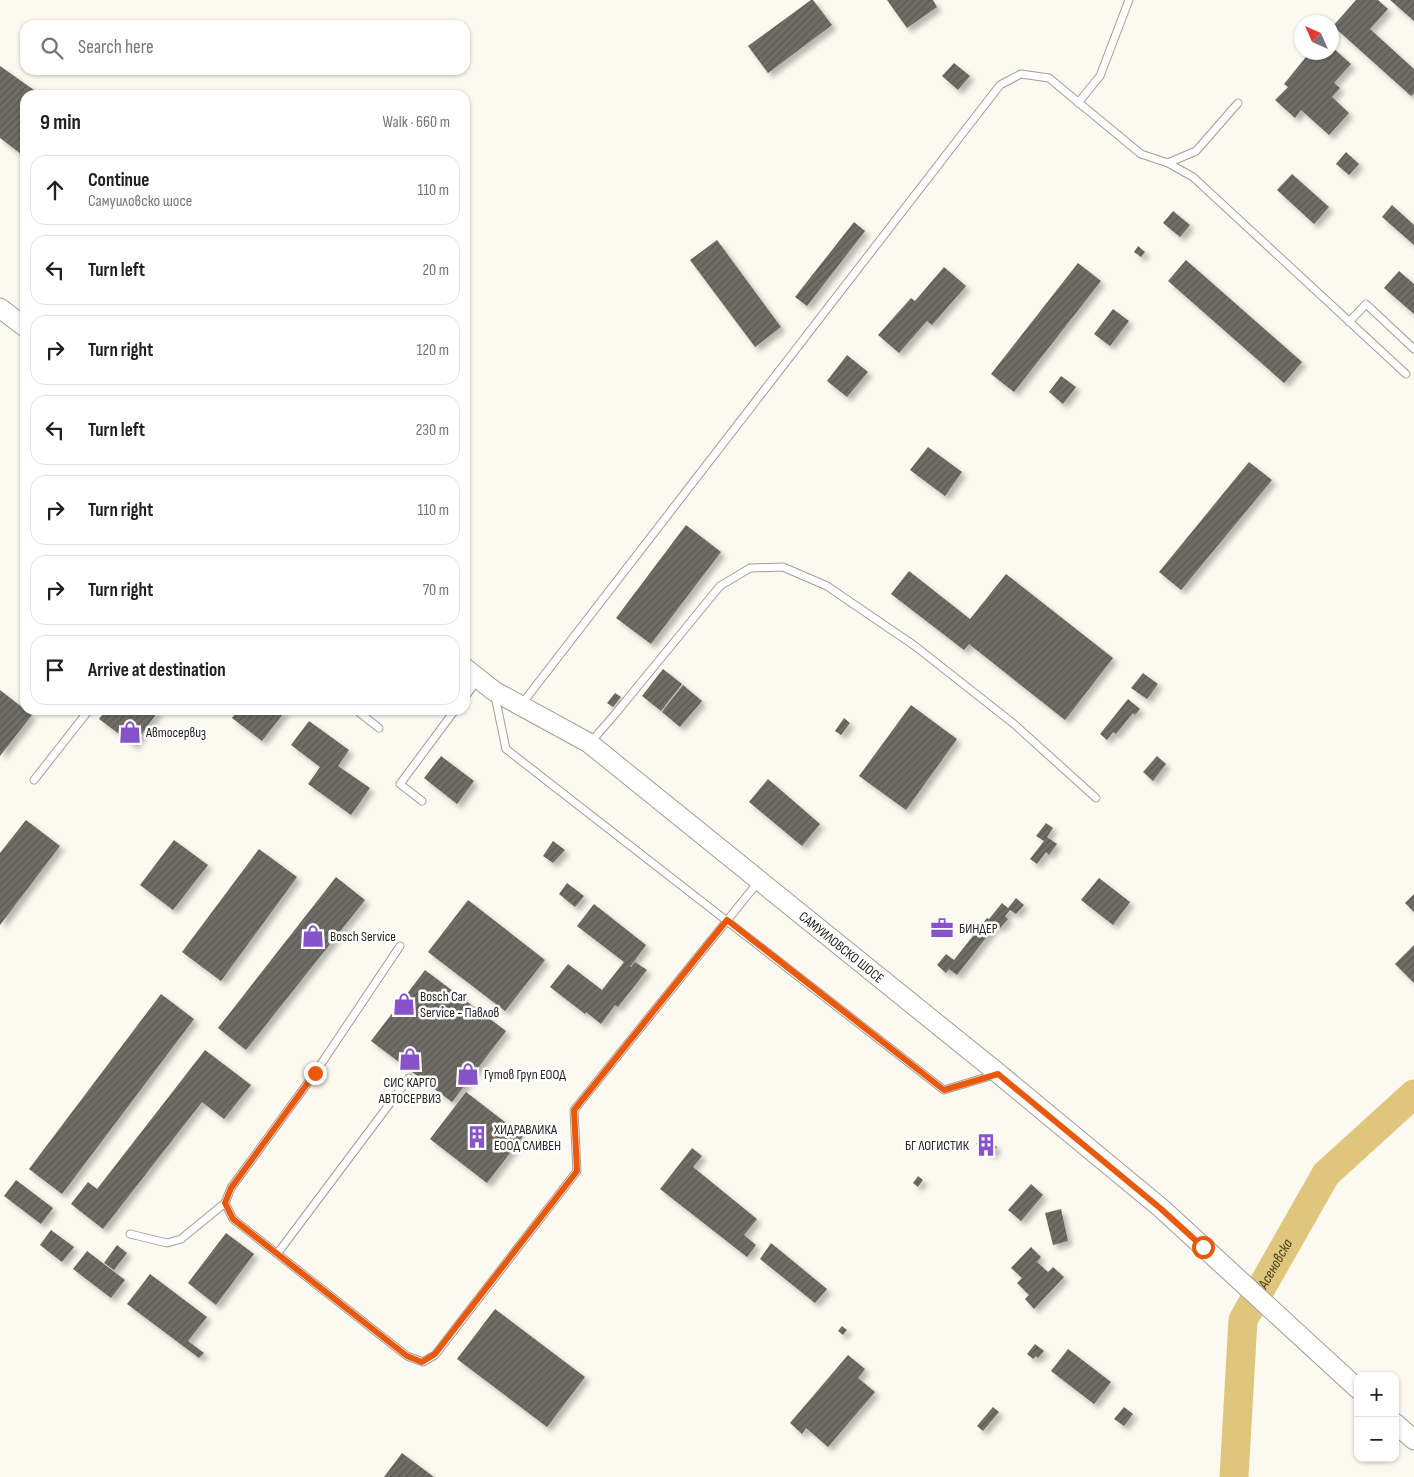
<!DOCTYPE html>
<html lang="en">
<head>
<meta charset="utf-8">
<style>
	body { margin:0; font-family:"Sofia Sans Condensed",sans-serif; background:#f6f6f6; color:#202124 }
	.controls { position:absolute; right:15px; bottom:15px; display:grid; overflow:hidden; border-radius:10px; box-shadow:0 1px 4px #0004 }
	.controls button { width:45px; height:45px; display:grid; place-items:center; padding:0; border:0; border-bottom:1px solid #e0e0e0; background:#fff; color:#202124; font:25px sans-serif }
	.compass { position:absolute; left:1294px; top:15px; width:45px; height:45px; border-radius:50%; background:#fff; box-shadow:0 1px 4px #0004; rotate:315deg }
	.stop { position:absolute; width:15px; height:15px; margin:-11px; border:4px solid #ea580c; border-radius:50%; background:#fff }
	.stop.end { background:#ea580c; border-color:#fff; box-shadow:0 1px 5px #0008 }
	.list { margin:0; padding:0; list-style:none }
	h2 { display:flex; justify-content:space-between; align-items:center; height:65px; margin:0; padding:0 20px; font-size:21px }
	h2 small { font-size:16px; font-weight:400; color:#757577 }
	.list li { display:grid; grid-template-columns:32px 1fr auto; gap:15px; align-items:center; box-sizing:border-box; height:70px; margin:0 10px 10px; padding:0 10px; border:1px solid #e0e0e0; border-radius:15px }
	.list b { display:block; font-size:19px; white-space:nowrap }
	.list p { margin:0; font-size:16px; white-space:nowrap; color:#757577 }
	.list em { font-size:16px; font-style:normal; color:#757577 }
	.icon { flex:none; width:28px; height:28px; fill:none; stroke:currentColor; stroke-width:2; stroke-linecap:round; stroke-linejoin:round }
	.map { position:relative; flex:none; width:1414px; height:1477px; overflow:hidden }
	.search { position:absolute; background:#fff; box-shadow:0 1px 4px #0004; left:20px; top:20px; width:450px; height:55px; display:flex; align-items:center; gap:12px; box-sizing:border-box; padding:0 18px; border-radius:15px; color:#757577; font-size:19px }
	.panel { position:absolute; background:#fff; box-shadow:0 1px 4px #0004; left:20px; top:90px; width:450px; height:625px; border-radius:15px }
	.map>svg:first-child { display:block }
</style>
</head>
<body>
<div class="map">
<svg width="1414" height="1477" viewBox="0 0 1414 1477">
	<defs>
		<pattern id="building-hatch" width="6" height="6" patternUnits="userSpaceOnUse" patternTransform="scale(1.25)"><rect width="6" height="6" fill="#6f6d66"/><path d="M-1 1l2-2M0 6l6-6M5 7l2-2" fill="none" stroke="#5b5954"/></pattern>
		<filter id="shadow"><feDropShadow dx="4.5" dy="4.5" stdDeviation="2.5" flood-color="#0004"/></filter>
	</defs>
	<rect width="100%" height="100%" fill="#fcf9f1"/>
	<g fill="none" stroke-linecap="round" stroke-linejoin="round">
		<path stroke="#dfc67c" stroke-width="29" id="s1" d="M1234,1477L1243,1320L1326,1174L1414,1094"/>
	</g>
	<path fill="url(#building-hatch)" filter="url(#shadow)" d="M811,0H813L832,25L768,73L748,46Z
		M887,0H933L937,7L907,28Z
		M1356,0H1378L1388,9L1370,29L1414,69V93L1411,96L1333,26Z
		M1390,0H1414V21Z
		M1332,47L1351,64L1334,83L1340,88L1332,97L1349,113L1329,135L1301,110L1295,118L1275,100L1288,87L1284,84L1310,52H1332Z
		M954,63L970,76L958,90L942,76Z
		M0,66L41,95H25V157L0,138Z
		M1346,152L1359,164L1349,175L1336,164Z
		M1292,174L1329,207L1314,224L1277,190Z
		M1392,205L1414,225V245L1382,217Z
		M1173,211L1190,225L1180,237L1163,223Z
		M854,222L865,231L807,306L795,297Z
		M717,240L781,327L755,347L690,260Z
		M1138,246L1145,252L1141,257L1134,252Z
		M1186,260L1302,362L1284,383L1168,281Z
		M1078,263L1101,281L1014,392L991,374Z
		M944,267L966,286L932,325L927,321L899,353L878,335L911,298L915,301Z
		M1399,271L1414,284V314L1384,288Z
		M1113,309L1129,321L1110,346L1094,334Z
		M847,355L868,372L847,397L827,381Z
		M1061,376L1076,387L1063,404L1049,392Z
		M928,447L962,472L945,496L910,470Z
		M1249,462L1272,480L1181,590L1159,572Z
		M686,525L721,552L651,644L616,618Z
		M909,571L970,619L1006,574L1113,658L1065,720L969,644L964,650L891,594Z
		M663,669L682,684L661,711L642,696Z
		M1143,673L1158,684L1147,699L1131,688Z
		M683,685L702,701L680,727L662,712Z
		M0,690L32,715L0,756Z
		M615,693L621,697L613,707L607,703Z
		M1128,699L1140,709L1135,715L1133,713L1116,734L1113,732L1107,740L1100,734Z
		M911,705L957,739L906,810L859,776Z
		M106,710H159L134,745L99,719Z
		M238,710H286L262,741L232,718Z
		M844,718L850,723L841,735L835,731Z
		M309,721L349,750L338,766L370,788L351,815L308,784L320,767L291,745Z
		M441,756L474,781L457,804L424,778Z
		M1157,756L1166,764L1153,781L1143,772Z
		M768,779L820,824L802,846L749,802Z
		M26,820L60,846L0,925V853Z
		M1046,823L1053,828L1047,837L1057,844L1049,855L1046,852L1037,864L1030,859L1044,841L1036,836Z
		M174,840L208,865L173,910L140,885Z
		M553,841L565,850L553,863L543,856Z
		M259,849L297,877L221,981L182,952Z
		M336,877L365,900L246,1050L218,1028Z
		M1099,878L1130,902L1113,925L1081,900Z
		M567,883L584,896L575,907L559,894Z
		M1414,894V912L1405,903Z
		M1016,898L1024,905L1016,914L1010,910L1005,916L1008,919L1000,928L996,925L957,975L949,969L946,973L937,965L946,954L954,960L987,918L989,919L1002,903L1008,908Z
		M468,900L545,960L505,1011L428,952Z
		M594,904L646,945L630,967H631L635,962L647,970L618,1007L615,1005L601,1024L586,1012L585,1014L550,987L568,964L602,990L624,962L577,926Z
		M1414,945V983L1395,964Z
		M425,970L506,1031L452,1102L371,1041Z
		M161,994L194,1019L62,1194L29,1169Z
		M205,1050L251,1085L224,1119L202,1102L103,1229L71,1204L88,1182L97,1189Z
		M466,1092L523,1136L487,1183L430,1139Z
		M982,1136L997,1147L991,1155L976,1144Z
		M692,1148L702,1156L693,1167L757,1219L744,1235L756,1245L747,1257L660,1189Z
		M918,1176L923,1180L918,1187L913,1183Z
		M16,1180L53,1208L41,1224L4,1196Z
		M1031,1184L1043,1195L1021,1221L1008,1210Z
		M1061,1209L1068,1241L1053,1245L1045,1213Z
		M51,1230L74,1247L62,1262L40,1245Z
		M226,1233L254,1254L216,1305L188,1283Z
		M771,1243L827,1289L815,1303L760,1259Z
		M117,1245L127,1253L114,1270L104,1263Z
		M1031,1247L1041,1257L1037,1262L1048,1272L1053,1267L1064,1277L1034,1309L1025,1299L1029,1295L1017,1283L1022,1278L1011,1268Z
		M87,1251L125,1280L111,1298L73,1269Z
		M150,1274L207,1317L188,1341L204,1353L199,1358L127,1304Z
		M495,1309L585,1377L547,1427L457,1359Z
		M842,1326L847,1330L843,1335L838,1331Z
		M1035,1344L1044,1351L1038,1358L1036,1356L1033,1359L1027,1354Z
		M1068,1349L1111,1382L1094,1404L1051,1371Z
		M848,1355L865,1369L858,1378L875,1392L828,1447L806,1428L802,1434L790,1423Z
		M993,1407L999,1412L983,1431L977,1426Z
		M1124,1407L1133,1414L1124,1426L1114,1419Z
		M402,1453L434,1477H384Z"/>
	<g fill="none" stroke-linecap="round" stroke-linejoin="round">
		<defs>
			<path id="lane" d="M1078,103L1100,76L1129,0
				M1168,163L1193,177L1406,374
				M1349,322L1366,304L1414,349
				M495,696L506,749L944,1090L997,1074
				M465,697L478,679
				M521,705L1000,85L1021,74L1049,78L1141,154L1168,163L1196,151L1238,103
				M356,710L379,728
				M590,743L616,713L720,586L750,568L783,567L827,586L915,646L1014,724L1096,798
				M34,780L89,710
				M422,801L400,784L455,710
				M400,946L315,1073L231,1188L225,1203L233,1219L407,1356L423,1362L435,1355L577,1171L574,1110L759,881
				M130,1234L167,1243L181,1239L225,1203
				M277,1254L409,1078"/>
			<g id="secondary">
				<path d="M0,308L25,327"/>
				<path id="s2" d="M465,668L494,691L589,743L999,1074L1161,1208L1358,1389"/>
				<path d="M1395,1423L1414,1440"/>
			</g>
		</defs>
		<use href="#lane" stroke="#a09d96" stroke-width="9"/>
		<use href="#secondary" stroke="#a09d96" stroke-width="21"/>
		<use href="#lane" stroke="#fff" stroke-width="7"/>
		<use href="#secondary" stroke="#fff" stroke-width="19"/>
	</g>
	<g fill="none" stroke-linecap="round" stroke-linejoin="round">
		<path stroke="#ea580c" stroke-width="6" d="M315,1073L231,1188L225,1203L233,1219L407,1356L422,1362L435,1354L577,1171L574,1110L727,920L944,1090L998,1074L1160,1208L1203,1247"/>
	</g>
	<defs>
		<symbol id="shop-bare" viewBox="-9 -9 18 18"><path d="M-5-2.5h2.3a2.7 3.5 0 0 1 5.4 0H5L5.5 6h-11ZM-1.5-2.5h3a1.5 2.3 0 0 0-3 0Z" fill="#8853ca" stroke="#fff" stroke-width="2.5" paint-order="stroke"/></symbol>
		<symbol id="office-bare" viewBox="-9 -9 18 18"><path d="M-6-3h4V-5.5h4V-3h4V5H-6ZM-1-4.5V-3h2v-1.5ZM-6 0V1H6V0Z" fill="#8853ca" stroke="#fff" stroke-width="2.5" paint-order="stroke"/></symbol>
		<symbol id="building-bare" viewBox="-9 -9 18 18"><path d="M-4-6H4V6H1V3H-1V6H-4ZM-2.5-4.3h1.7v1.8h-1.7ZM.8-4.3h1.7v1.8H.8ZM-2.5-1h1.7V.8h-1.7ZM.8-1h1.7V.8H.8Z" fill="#8853ca" stroke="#fff" stroke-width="2.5" paint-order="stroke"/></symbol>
	</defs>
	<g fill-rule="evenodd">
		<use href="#shop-bare" x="114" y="716" width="32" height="32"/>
		<use href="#office-bare" x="926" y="912" width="32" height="32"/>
		<use href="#shop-bare" x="297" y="920" width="32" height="32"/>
		<use href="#shop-bare" x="388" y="988" width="32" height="32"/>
		<use href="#shop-bare" x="394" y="1043" width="32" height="32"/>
		<use href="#shop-bare" x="452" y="1058" width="32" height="32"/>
		<use href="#building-bare" x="461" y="1121" width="32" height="32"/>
		<use href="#building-bare" x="970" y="1129" width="32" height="32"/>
	</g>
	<g text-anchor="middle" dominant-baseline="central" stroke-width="5" stroke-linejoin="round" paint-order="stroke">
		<g font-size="14" fill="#242320" stroke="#fff" text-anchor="start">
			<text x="146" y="732">Автосервиз</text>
			<text x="959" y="928">БИНДЕР</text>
			<text x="330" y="936">Bosch Service</text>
			<text x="420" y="996">Bosch Car<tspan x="420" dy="16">Service - Павлов</tspan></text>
			<text x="484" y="1074">Гутов Груп ЕООД</text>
			<text x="410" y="1082" text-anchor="middle">СИС КАРГО<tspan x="410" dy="16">АВТОСЕРВИЗ</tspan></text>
			<text x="494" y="1129">ХИДРАВЛИКА<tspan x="494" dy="16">ЕООД СЛИВЕН</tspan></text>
			<text x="969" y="1145" text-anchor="end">БГ ЛОГИСТИК</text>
		</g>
		<g font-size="14" fill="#242320" stroke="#fff">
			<text stroke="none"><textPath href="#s2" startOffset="470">САМУИЛОВСКО ШОСЕ</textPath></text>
		</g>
		<g font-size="15" font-style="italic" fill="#463b1a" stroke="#fff">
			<text stroke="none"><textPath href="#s1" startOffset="222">Асеновска</textPath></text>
		</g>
	</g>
</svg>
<div class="controls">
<button>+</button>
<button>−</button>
</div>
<svg class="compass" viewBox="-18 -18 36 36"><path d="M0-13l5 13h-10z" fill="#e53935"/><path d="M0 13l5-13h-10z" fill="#757577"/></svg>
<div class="stop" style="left:1203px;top:1247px"></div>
<div class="stop end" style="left:315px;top:1073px"></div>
<div class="search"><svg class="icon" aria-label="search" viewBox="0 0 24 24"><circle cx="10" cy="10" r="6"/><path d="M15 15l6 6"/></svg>Search here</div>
<section class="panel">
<h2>9 min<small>Walk · 660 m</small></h2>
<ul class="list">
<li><svg class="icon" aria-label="ahead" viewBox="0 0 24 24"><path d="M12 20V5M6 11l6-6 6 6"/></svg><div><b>Continue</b><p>Самуиловско шосе</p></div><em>110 m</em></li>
<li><svg class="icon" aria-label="left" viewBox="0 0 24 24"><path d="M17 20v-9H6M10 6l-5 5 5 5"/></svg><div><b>Turn left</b></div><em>20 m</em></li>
<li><svg class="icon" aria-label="right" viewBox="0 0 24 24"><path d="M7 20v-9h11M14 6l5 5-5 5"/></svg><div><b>Turn right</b></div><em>120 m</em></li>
<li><svg class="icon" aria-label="left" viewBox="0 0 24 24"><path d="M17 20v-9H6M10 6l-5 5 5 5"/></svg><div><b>Turn left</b></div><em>230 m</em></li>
<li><svg class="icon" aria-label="right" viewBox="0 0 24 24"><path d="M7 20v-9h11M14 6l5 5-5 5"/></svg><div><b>Turn right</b></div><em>110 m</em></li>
<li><svg class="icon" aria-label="right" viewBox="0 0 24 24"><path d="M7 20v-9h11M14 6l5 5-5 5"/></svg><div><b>Turn right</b></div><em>70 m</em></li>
<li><svg class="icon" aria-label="arrive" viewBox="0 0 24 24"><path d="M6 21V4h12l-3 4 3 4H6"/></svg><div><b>Arrive at destination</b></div></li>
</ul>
</section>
</div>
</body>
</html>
